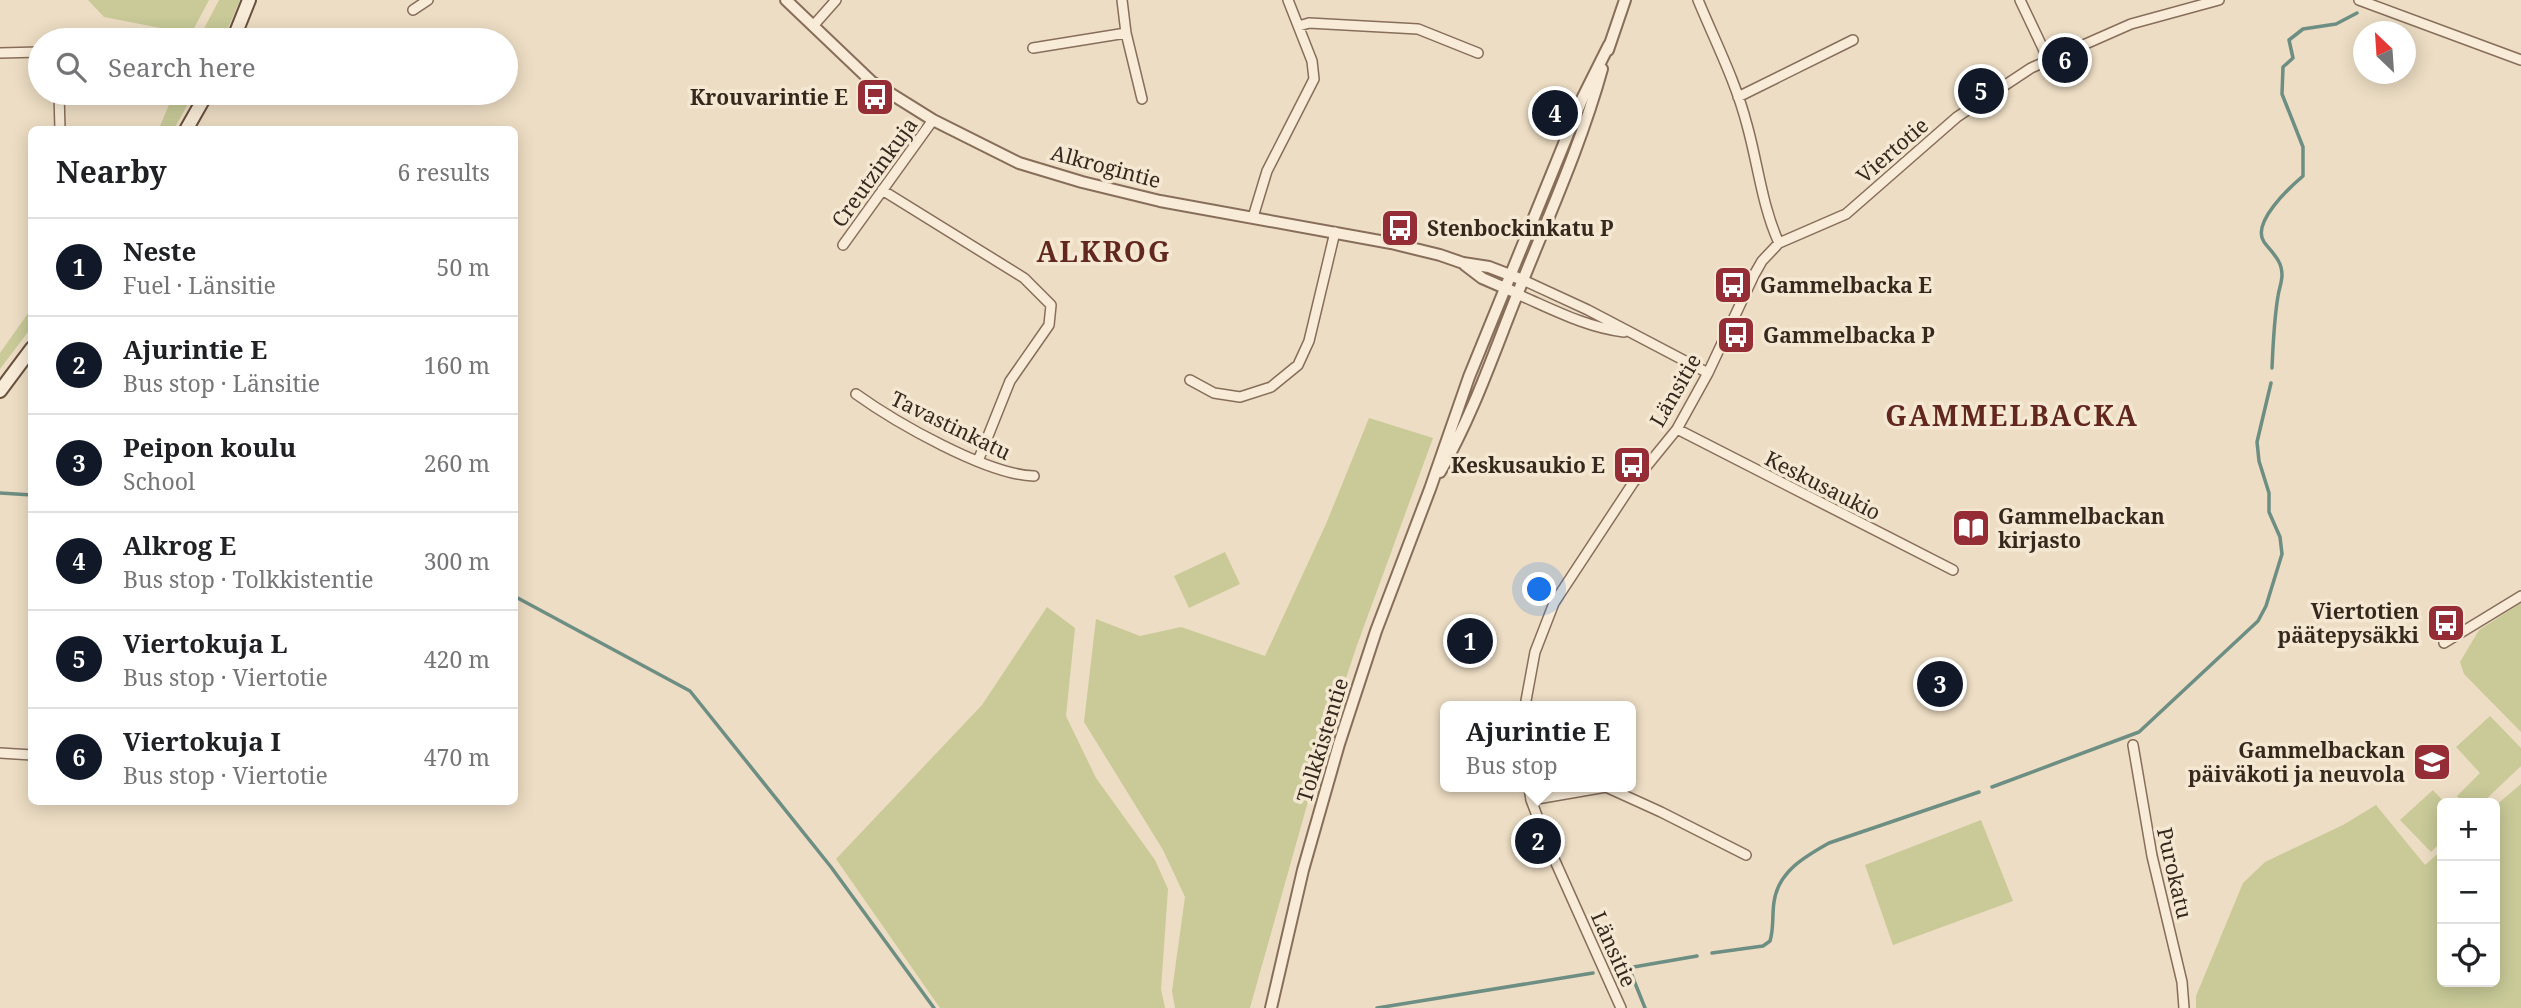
<!DOCTYPE html>
<html lang="en">
<head>
<meta charset="utf-8">
<style>
	body { margin:0; font-family:"Noto Serif",serif; background:#f2f2f2; color:#202124 }
	.controls { position:absolute; right:21px; bottom:21px; display:grid; overflow:hidden; border-radius:10px; box-shadow:0 4px 18px #0003 }
	.controls button { width:63px; height:63px; display:grid; place-items:center; padding:0; border:0; border-bottom:2px solid #e0e0e0; background:#fff; color:#202124; font:35px sans-serif }
	.compass { position:absolute; left:2353px; top:21px; width:63px; height:63px; border-radius:50%; background:#fff; box-shadow:0 4px 18px #0003; rotate:335deg }
	.you { position:absolute; left:1540px; top:590px; width:24px; height:24px; margin:-18px; border:5px solid #fff; border-radius:50%; background:#1a73e8; box-shadow:0 0 0 10px #1a73e833 }
	.badge { display:grid; place-items:center; width:46px; height:46px; border-radius:50%; background:#111827; color:#fff; font-size:23px; font-weight:700 }
	.pin { position:absolute; translate:-50% -50%; border:4px solid #fff; box-shadow:0 2px 7px #0006 }
	.popup { position:absolute; left:1440px; top:701px; width:196px; height:91px; box-sizing:border-box; display:grid; place-content:center; border-radius:10px; background:#fff; filter:drop-shadow(0 2px 5px #0005); font-size:23px; white-space:nowrap; color:#757577 }
	.popup b { font-size:26px; color:#202124 }
	.popup::after { content:''; position:absolute; left:50%; top:100%; margin-left:-14px; border:14px solid transparent; border-top-color:#fff }
	.list { margin:0; padding:0; list-style:none }
	h2 { display:flex; justify-content:space-between; align-items:center; height:91px; margin:0; padding:0 28px; font-size:30px }
	h2 small { font-size:23px; font-weight:400; color:#757577 }
	.list li { display:grid; grid-template-columns:46px 1fr auto; gap:21px; align-items:center; box-sizing:border-box; height:98px; padding:0 28px; border-top:2px solid #e0e0e0 }
	.list b { display:block; font-size:26px; white-space:nowrap }
	.list p { margin:0; font-size:23px; white-space:nowrap; color:#757577 }
	.list em { font-size:23px; font-style:normal; color:#757577 }
	.icon { flex:none; width:38px; height:38px; fill:none; stroke:currentColor; stroke-width:2; stroke-linecap:round; stroke-linejoin:round }
	.map { position:relative; flex:none; width:2521px; height:1008px; overflow:hidden }
	.search { position:absolute; background:#fff; box-shadow:0 4px 18px #0003; left:28px; top:28px; width:490px; height:77px; display:flex; align-items:center; gap:18px; box-sizing:border-box; padding:0 24px; border-radius:38px; color:#757577; font-size:26px }
	.panel { position:absolute; background:#fff; box-shadow:0 4px 18px #0003; left:28px; top:126px; width:490px; height:679px; border-radius:10px }
	.map>svg:first-child { display:block }
</style>
</head>
<body>
<div class="map">
<svg width="2521" height="1008" viewBox="0 0 2521 1008">
	<rect width="100%" height="100%" fill="#edddc4"/>
	<path fill="#c9ca98" d="M88,0H209L191,34L104,17Z
		M219,0H240L223,40H198Z
		M174,93H194L174,129H162L160,126Z
		M31,309V328L0,369V353Z
		M1369,418L1433,438L1356,648L1325,741L1250,1008H1175L1172,991L1185,897L1163,850L1084,722L1096,619L1140,636L1181,627L1265,656L1326,524Z
		M1225,552L1240,584L1189,608L1174,576Z
		M2521,603V732L2464,674L2460,662L2479,630Z
		M1047,607L1075,628L1066,716L1096,778L1155,860L1168,889L1161,989L1165,1008H940L836,859L982,705Z
		M2490,716L2521,748V766L2482,803H2464L2457,796L2480,773L2456,747Z
		M2521,784V1008H2196V996L2243,883L2265,862L2343,825L2376,805L2425,865L2442,850V982H2495V806Z
		M2433,790L2445,803H2442V841L2431,852L2400,820Z
		M1981,820L2013,901L1893,945L1865,865Z"/>
	<g fill="none" stroke-linecap="round" stroke-linejoin="round">
		<path stroke="#6d8e83" stroke-width="3.5" d="M2272,368C2273,344 2274,320 2278,296C2279,289 2282,282 2282,275C2282,260 2272,253 2264,242C2251,223 2289,188 2303,176V147L2282,94L2283,67L2293,58L2289,40L2303,29L2336,24L2357,13
			M0,493L32,495
			M514,596L690,691L831,867L934,1008
			M1992,787L2139,732L2258,621L2266,606L2282,554L2280,537L2269,512V493L2259,461L2257,442L2271,383
			M1712,953L1763,946L1770,941C1774,928 1772,915 1774,902C1778,872 1804,857 1829,843L1979,792
			M1629,968L1645,1008
			M1622,969L1697,956
			M1377,1008L1593,973"/>
		<defs>
			<path id="minor" d="M1122,0L1126,33L1142,99
				M1698,0C1715,41 1736,82 1747,125C1758,164 1762,206 1779,243
				M2020,0L2048,59
				M2359,0L2521,60
				M413,10L428,0
				M813,26L836,0
				M1299,26L1309,23L1418,29L1478,53
				M1033,48L1126,33
				M0,53L40,52
				M59,93L60,130
				M1738,97L1853,40
				M882,190L1024,278L1051,305L1049,325L1010,381L978,461
				M1253,217L1267,171L1314,79L1312,61L1288,0
				M843,245L933,120
				M1523,280L1588,310L1708,373
				M1517,294C1552,309 1585,327 1624,332
				M1190,380L1214,393L1240,397L1271,387L1298,365L1309,341L1335,232
				M856,394C895,422 987,475 1034,476
				M1677,429L1953,570
				M2444,643L2521,596
				M1525,706L1535,652L1554,603L1633,483L1677,429L1708,373L1754,275L1762,261L1779,243L1846,214L1957,117L2031,68L2131,24L2219,0
				M2133,745L2152,856L2182,982L2184,1008
				M0,753L32,755
				M1529,787L1531,800L1551,852L1621,1008
				M1531,800L1606,787L1661,812L1746,855"/>
			<path id="tertiary" d="M786,0L872,82L933,120L1019,163L1082,182L1160,201L1391,243L1440,255L1463,263L1489,267L1523,280
				M1608,50L1625,0
				M1465,265L1482,278L1512,291
				M1440,472C1473,415 1494,352 1519,290C1548,217 1581,145 1602,69
				M1271,1008L1303,870L1339,744L1376,631L1430,489L1469,377L1583,97L1609,45"/>
			<path id="secondary" d="M233,40L249,0
				M186,130L207,93
				M0,391L32,348"/>
		</defs>
		<use href="#minor" stroke="#876e5b" stroke-width="12"/>
		<use href="#tertiary" stroke="#876e5b" stroke-width="14"/>
		<use href="#secondary" stroke="#68503e" stroke-width="16"/>
		<use href="#minor" stroke="#f8ebd7" stroke-width="9"/>
		<use href="#tertiary" stroke="#f8ebd7" stroke-width="10"/>
		<use href="#secondary" stroke="#f8ebd7" stroke-width="12"/>
	</g>
	<defs>
		<symbol id="bus-square" viewBox="-11 -11 22 22"><rect x="-9" y="-9" width="18" height="18" rx="4" fill="#942d36" stroke="#f4e8d3"/><path d="M-5-6H5V4H4V6H2V4H-2V6H-4V4H-5ZM-3.5-4V0h7V-4ZM-3.5 1.2v1.5H-2V1.2ZM2 1.2v1.5H3.5V1.2Z" fill="#fff"/></symbol>
		<symbol id="library-square" viewBox="-11 -11 22 22"><rect x="-9" y="-9" width="18" height="18" rx="4" fill="#942d36" stroke="#f4e8d3"/><path d="M-6-4Q-3-5.5-.7-3.5V5Q-3 3-6 4ZM6-4Q3-5.5 .7-3.5V5Q3 3 6 4Z" fill="#fff"/></symbol>
		<symbol id="school-square" viewBox="-11 -11 22 22"><rect x="-9" y="-9" width="18" height="18" rx="4" fill="#942d36" stroke="#f4e8d3"/><path d="M0-5L7-2L0 1L-7-2ZM-4 1L0 2.5L4 1V4Q0 6-4 4Z" fill="#fff"/></symbol>
	</defs>
	<g fill-rule="evenodd">
		<use href="#bus-square" x="853" y="75" width="44" height="44"/>
		<use href="#bus-square" x="1378" y="206" width="44" height="44"/>
		<use href="#bus-square" x="1711" y="263" width="44" height="44"/>
		<use href="#bus-square" x="1714" y="313" width="44" height="44"/>
		<use href="#bus-square" x="1610" y="443" width="44" height="44"/>
		<use href="#library-square" x="1949" y="506" width="44" height="44"/>
		<use href="#bus-square" x="2424" y="601" width="44" height="44"/>
		<use href="#school-square" x="2410" y="740" width="44" height="44"/>
	</g>
	<g text-anchor="middle" dominant-baseline="central" stroke-width="7" stroke-linejoin="round" paint-order="stroke">
		<g font-size="21" font-weight="bold" fill="#37281e" stroke="#f4e8d3" text-anchor="end">
			<text x="848" y="97">Krouvarintie E</text>
			<text x="1427" y="228" text-anchor="start">Stenbockinkatu P</text>
			<text x="1760" y="285" text-anchor="start">Gammelbacka E</text>
			<text x="1763" y="335" text-anchor="start">Gammelbacka P</text>
			<text x="1605" y="465">Keskusaukio E</text>
			<text x="1998" y="516" text-anchor="start">Gammelbackan<tspan x="1998" dy="24">kirjasto</tspan></text>
			<text x="2419" y="611">Viertotien<tspan x="2419" dy="24">päätepysäkki</tspan></text>
			<text x="2405" y="750">Gammelbackan<tspan x="2405" dy="24">päiväkoti ja neuvola</tspan></text>
		</g>
		<g font-size="21" fill="#37281e" stroke="#f4e8d3">
			<text transform="translate(1892 150) rotate(-41)">Viertotie</text>
			<text transform="translate(1106 166) rotate(15)">Alkrogintie</text>
			<text transform="translate(874 172) rotate(-54)">Creutzinkuja</text>
			<text transform="translate(1675 390) rotate(-60)">Länsitie</text>
			<text transform="translate(951 425) rotate(26)">Tavastinkatu</text>
			<text transform="translate(1823 485) rotate(27)">Keskusaukio</text>
			<text transform="translate(1322 740) rotate(-73)">Tolkkistentie</text>
			<text transform="translate(2175 873) rotate(77)">Purokatu</text>
			<text transform="translate(1614 949) rotate(66)">Länsitie</text>
		</g>
		<g font-size="28" font-weight="bold" letter-spacing="2" fill="#62271f" stroke="#f4e8d3">
			<text x="1104" y="251">ALKROG</text>
			<text x="2012" y="415">GAMMELBACKA</text>
		</g>
	</g>
</svg>
<div class="controls">
<button>+</button>
<button>−</button>
<button><svg class="icon" aria-label="locate" viewBox="0 0 24 24"><circle cx="12" cy="12" r="6"/><path d="M12 2v4M12 18v4M2 12h4M18 12h4"/></svg></button>
</div>
<svg class="compass" viewBox="-18 -18 36 36"><path d="M0-13l5 13h-10z" fill="#e53935"/><path d="M0 13l5-13h-10z" fill="#757577"/></svg>
<div class="you"></div>
<div class="pin badge" style="left:1470px;top:641px">1</div>
<div class="pin badge" style="left:1538px;top:841px">2</div>
<div class="popup"><b>Ajurintie E</b>Bus stop</div>
<div class="pin badge" style="left:1940px;top:684px">3</div>
<div class="pin badge" style="left:1555px;top:113px">4</div>
<div class="pin badge" style="left:1981px;top:91px">5</div>
<div class="pin badge" style="left:2065px;top:60px">6</div>
<div class="search"><svg class="icon" aria-label="search" viewBox="0 0 24 24"><circle cx="10" cy="10" r="6"/><path d="M15 15l6 6"/></svg>Search here</div>
<section class="panel">
<h2>Nearby<small>6 results</small></h2>
<ul class="list">
<li><span class="badge">1</span><div><b>Neste</b><p>Fuel · Länsitie</p></div><em>50 m</em></li>
<li><span class="badge">2</span><div><b>Ajurintie E</b><p>Bus stop · Länsitie</p></div><em>160 m</em></li>
<li><span class="badge">3</span><div><b>Peipon koulu</b><p>School</p></div><em>260 m</em></li>
<li><span class="badge">4</span><div><b>Alkrog E</b><p>Bus stop · Tolkkistentie</p></div><em>300 m</em></li>
<li><span class="badge">5</span><div><b>Viertokuja L</b><p>Bus stop · Viertotie</p></div><em>420 m</em></li>
<li><span class="badge">6</span><div><b>Viertokuja I</b><p>Bus stop · Viertotie</p></div><em>470 m</em></li>
</ul>
</section>
</div>
</body>
</html>
